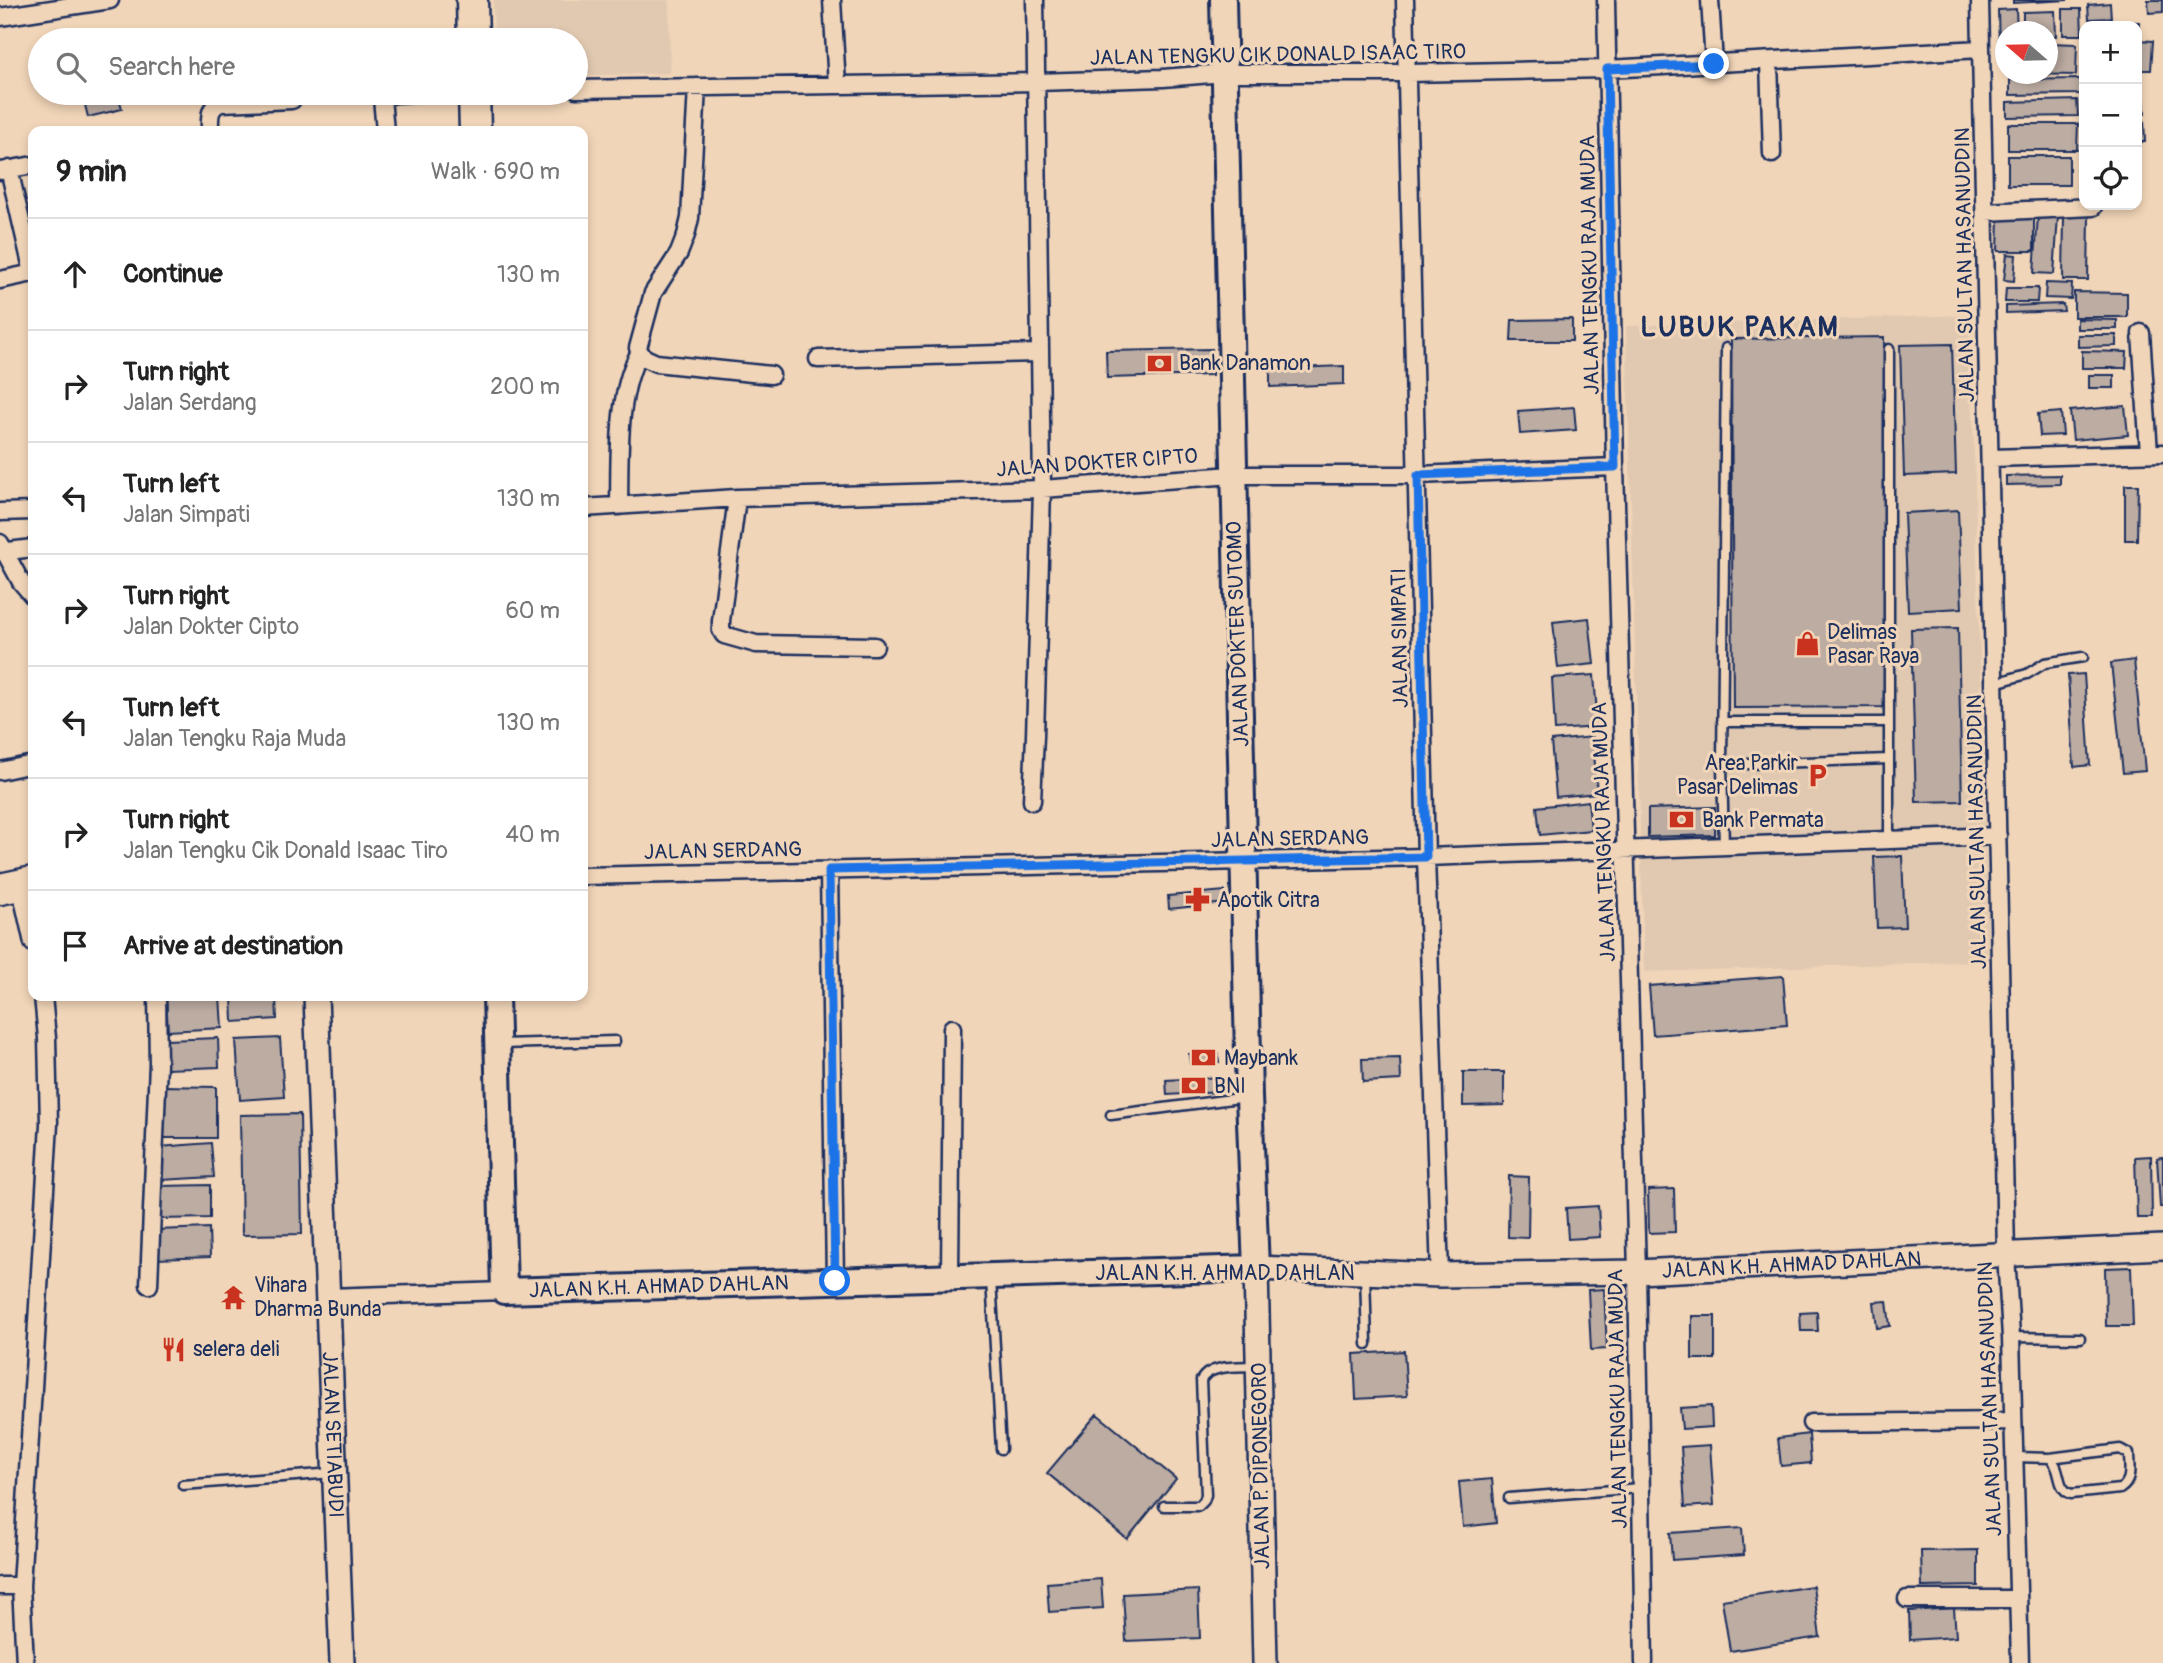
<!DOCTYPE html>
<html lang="en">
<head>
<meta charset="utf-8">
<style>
	body { margin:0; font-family:Pangolin,sans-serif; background:#f6f6f6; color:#222 }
	.controls { position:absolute; right:21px; top:21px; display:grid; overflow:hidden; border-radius:14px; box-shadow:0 4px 10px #0003 }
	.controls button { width:63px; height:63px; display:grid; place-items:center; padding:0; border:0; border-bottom:2px solid #e0e0e0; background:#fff; color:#222; font:35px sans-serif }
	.compass { position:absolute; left:1995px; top:21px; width:63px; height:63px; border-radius:50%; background:#fff; box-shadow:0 4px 10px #0003; rotate:290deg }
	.stop { position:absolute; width:21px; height:21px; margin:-16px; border:5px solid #1a73e8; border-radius:50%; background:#fff }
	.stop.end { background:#1a73e8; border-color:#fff; box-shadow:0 2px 7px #0008 }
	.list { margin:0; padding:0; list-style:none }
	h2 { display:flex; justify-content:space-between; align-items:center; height:91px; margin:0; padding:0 28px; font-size:30px }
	h2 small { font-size:23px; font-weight:400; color:#767676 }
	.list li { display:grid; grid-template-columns:46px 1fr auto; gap:21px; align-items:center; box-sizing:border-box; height:112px; padding:0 28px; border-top:2px solid #e0e0e0 }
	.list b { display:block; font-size:26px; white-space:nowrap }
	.list p { margin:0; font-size:23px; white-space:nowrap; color:#767676 }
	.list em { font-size:23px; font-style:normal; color:#767676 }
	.icon { flex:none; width:38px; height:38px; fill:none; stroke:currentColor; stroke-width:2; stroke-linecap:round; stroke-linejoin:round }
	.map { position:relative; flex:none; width:2163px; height:1663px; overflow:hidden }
	.search { position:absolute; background:#fff; box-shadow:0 4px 10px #0003; left:28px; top:28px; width:560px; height:77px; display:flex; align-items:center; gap:18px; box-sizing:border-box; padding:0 24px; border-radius:38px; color:#767676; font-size:26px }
	.panel { position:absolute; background:#fff; box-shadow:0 4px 10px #0003; left:28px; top:126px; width:560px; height:875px; border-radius:14px }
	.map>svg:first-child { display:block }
</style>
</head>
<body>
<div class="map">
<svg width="2163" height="1663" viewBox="0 0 2163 1663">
	<rect width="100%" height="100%" fill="#f1d5b8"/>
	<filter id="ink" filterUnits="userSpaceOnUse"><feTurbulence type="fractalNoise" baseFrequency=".0143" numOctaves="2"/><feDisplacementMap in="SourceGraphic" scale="14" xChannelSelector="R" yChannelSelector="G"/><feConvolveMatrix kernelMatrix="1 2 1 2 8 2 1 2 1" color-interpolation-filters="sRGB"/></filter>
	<g filter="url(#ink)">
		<path fill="#e1c9b1" d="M493,0H669L670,73L576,76V40H494Z
			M1970,315L1989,961L1644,972L1626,326Z"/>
		<path fill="#bcaca2" stroke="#1b2f5e" stroke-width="2" d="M2013,0H2068L2013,3Z
			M2148,0H2163V12L2149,13Z
			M2110,3L2111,18L2089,19L2088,5Z
			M2016,9L2017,32H2006V48H1999L1998,10Z
			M2063,9H2081L2082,35H2063Z
			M2055,11L2056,36H2048V32H2023V12Z
			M2112,22H2139V34H2137V26H2112Z
			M2137,40L2153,41L2151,70H2137Z
			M2048,43L2077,44L2076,75L2021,74H2048Z
			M2082,79V94L2010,95V80Z
			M82,93H118L122,109L88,117Z
			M2144,96L2145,114H2137V97Z
			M2077,100L2078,116L2007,117V102Z
			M2137,120H2144L2145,142H2137Z
			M2008,124H2078L2077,150H2008Z
			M2008,156H2069V185H2008Z
			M2038,215L2058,216L2054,274L2034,273Z
			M2064,216H2089L2088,280H2063Z
			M1999,217H2034V251H1998Z
			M2007,254L2016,255L2014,281L2004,280Z
			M2046,283L2072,284L2071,299L2045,298Z
			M2006,288H2038L2037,302H2005Z
			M2074,292L2127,293V317H2074Z
			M2063,304L2064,311L2006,313V306Z
			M1572,319V341H1511L1512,320Z
			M2077,319L2117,320V329H2077Z
			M2078,335H2116V346L2078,347Z
			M1884,337L1886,707L1733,708L1731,339Z
			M1952,344L1956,474L1904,476L1900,345Z
			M1212,349V375L1107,378L1106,351Z
			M2082,351L2127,352L2126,368H2082Z
			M1344,366V384L1270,387V369Z
			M2089,375H2114V388H2089Z
			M2125,406L2128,435L2073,440L2070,411Z
			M1574,407L1576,430L1520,434L1518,411Z
			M2061,412L2063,435L2040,436L2038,414Z
			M2060,475V484L2006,485V476Z
			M2125,485H2138L2137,540H2125Z
			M1958,510L1962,608L1908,611L1904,513Z
			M1589,618L1594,664L1558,668L1553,622Z
			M1958,628L1962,801L1916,802L1911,629Z
			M2134,660L2145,771L2123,773L2111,663Z
			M2084,674L2090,765L2074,767L2068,675Z
			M1594,675L1598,727L1555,730L1552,678Z
			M1593,737L1597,793L1556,797L1551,741Z
			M1588,801L1591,830L1540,835L1537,807Z
			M1715,807V835L1648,837V809Z
			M1902,856L1905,927L1877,928L1874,857Z
			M1225,891L1226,903L1169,909L1168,896Z
			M1783,976L1787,1025L1653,1035L1649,986Z
			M166,996H220L222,1028L168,1031Z
			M232,996H276L277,1019L233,1022Z
			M218,1038L219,1067L167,1069L166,1040Z
			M280,1038L284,1097L240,1100L236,1040Z
			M1217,1051L1219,1062L1190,1064L1189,1054Z
			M1400,1058L1401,1080L1363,1082L1362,1059Z
			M1463,1072H1504V1105L1463,1106Z
			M1221,1077L1222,1092L1167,1095L1166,1080Z
			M163,1086L216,1087V1138H163Z
			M300,1114L302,1234L242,1235L240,1115Z
			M211,1143L214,1177L161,1180L159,1147Z
			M2151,1156L2152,1218H2137L2135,1157Z
			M2163,1157V1207H2160L2157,1158Z
			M1509,1176L1529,1177L1528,1238L1508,1237Z
			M210,1185V1218L160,1219L159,1186Z
			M1674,1189L1675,1232L1649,1233L1648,1190Z
			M1598,1206L1600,1237L1568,1239L1566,1208Z
			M209,1228L210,1257L157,1259L156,1230Z
			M2131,1267L2133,1326H2106L2105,1268Z
			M1604,1289L1607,1349L1591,1350L1588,1290Z
			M1887,1301L1890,1326L1877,1328L1874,1302Z
			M1817,1312L1818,1331H1801L1800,1313Z
			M1692,1316H1715V1359H1692Z
			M1404,1351L1407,1396L1356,1399L1354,1354Z
			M1711,1406L1712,1427L1682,1429L1680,1408Z
			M1097,1414L1176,1479L1127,1539L1047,1473Z
			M1809,1434L1811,1463L1781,1466L1778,1438Z
			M1710,1445L1714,1505L1685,1507L1681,1447Z
			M1492,1479L1496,1523L1463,1527L1459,1482Z
			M1742,1528L1744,1555L1672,1560L1670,1533Z
			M1978,1550V1586L1922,1587L1921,1551Z
			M1101,1579L1103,1608L1049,1612L1047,1583Z
			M1813,1586L1820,1637L1730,1651L1722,1600Z
			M1198,1590L1200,1638L1126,1641L1123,1594Z
			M1954,1608L1956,1637L1910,1640L1909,1611Z"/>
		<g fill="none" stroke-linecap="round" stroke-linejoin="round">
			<defs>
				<path id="lane" d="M1889,349V840
					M1995,683L2027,674L2045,663L2083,657
					M1722,722H1888
					M1722,765L1888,759
					M1724,846L1722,765L1726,348
					M500,1044L615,1041
					M1111,1115L1247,1097
					M1365,1273L1367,1344
					M991,1279L1001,1449
					M2011,1337L2080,1338
					M2014,1457L2050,1458L2120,1449L2129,1454C2129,1468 2133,1481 2120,1489L2071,1494C2055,1488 2063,1469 2050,1458
					M183,1485L333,1473
					M1509,1498L1640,1488
					M1164,1506H1199L1204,1501L1206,1495L1201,1380C1210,1364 1239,1367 1256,1366"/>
				<path id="street" d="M832,0L837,85
					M1405,0L1426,857L1440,1275
					M1606,0L1615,467L1637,1272L1644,1663
					M1710,0L1714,64
					M1980,0L2006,1254L2011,1337L2020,1663
					M0,17L110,0
					M1769,61L1772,154
					M576,89L1037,82L1163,78L1224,73H1407L1607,69L1981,49
					M210,131C210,119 208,107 221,103L292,100
					M385,131L382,98L395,94L418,93
					M9,169L33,273
					M1,171L33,165
					M1985,212L2093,207
					M0,280L33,273
					M2141,333L2149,453
					M640,352L643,357L656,363L771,375
					M818,359L1039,353
					M1991,458L2163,453
					M737,498L721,621V630L724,635L756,644L875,646
					M619,506C620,459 616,393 640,352L638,348L653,293L679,253L686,235L690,218L697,87
					M583,508L737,498L1042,489L1233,475H1417L1615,467
					M0,512L33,511
					M0,543L21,582L33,596
					M0,552L33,548
					M0,771L33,764
					M1032,801L1035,736L1042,489L1035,0
					M829,870L835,1281
					M583,876L1426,857L1998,836
					M20,885L33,943
					M950,1277L952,1028
					M149,1285L158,1063L157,996
					M328,1297L504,1291
					M1811,1423L2013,1421
					M0,1586H21
					M1907,1599H2018
					M25,1663L21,1586L49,1124L47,1038L43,996"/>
				<g id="secondary">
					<path id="s1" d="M316,996L342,1663"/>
					<path id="s2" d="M1265,1663L1256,1268L1440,1275L1637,1272L2163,1247"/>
				</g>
				<g id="primary">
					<path id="s3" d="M496,996L504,1291L1256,1268L1249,1097L1223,0"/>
				</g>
				<path id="highway" d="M472,0L473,40
					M474,93L475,131
					M0,889L33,882"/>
			</defs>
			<use href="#lane" stroke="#1b2f5e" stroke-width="13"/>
			<use href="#street" stroke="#1b2f5e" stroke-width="21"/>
			<use href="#secondary" stroke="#1b2f5e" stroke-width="28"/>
			<use href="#primary" stroke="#1b2f5e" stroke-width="30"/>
			<use href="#highway" stroke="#1b2f5e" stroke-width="35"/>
			<use href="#lane" stroke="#f1d5b8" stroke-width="8"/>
			<use href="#street" stroke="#f1d5b8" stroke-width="16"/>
			<use href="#secondary" stroke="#f1d5b8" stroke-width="23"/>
			<use href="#primary" stroke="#f1d5b8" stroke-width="24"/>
			<use href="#highway" stroke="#f1d5b8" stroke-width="30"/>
		</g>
	</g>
	<g fill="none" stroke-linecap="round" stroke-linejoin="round" filter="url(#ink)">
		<path stroke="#1a73e8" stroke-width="9" d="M835,1281L829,870L1426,857L1418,475L1615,467L1607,69L1714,64"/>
	</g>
	<defs>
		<symbol id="bank-bare" viewBox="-9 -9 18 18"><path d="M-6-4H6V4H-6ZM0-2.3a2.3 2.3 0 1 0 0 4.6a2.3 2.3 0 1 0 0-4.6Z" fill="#c8321e" stroke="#f1d5b8" stroke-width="2.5" paint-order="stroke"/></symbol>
		<symbol id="shop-bare" viewBox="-9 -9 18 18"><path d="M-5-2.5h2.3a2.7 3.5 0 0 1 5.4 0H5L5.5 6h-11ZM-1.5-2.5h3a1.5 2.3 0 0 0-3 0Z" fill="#c8321e" stroke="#f1d5b8" stroke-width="2.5" paint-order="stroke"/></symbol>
		<symbol id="parking-bare" viewBox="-9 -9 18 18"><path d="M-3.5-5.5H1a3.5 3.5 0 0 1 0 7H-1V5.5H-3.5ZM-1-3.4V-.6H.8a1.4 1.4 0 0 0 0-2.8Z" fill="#c8321e" stroke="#f1d5b8" stroke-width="2.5" paint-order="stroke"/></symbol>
		<symbol id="pharmacy-bare" viewBox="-9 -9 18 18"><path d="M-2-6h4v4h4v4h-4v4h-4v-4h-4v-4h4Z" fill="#c8321e" stroke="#f1d5b8" stroke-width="2.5" paint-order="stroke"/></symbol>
		<symbol id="temple-bare" viewBox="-9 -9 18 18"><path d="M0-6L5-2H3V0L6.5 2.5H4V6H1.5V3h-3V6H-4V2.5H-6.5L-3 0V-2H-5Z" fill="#c8321e" stroke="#f1d5b8" stroke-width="2.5" paint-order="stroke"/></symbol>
		<symbol id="restaurant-bare" viewBox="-9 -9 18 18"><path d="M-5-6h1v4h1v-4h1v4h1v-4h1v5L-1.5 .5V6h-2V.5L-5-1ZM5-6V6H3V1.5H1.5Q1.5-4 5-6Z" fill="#c8321e" stroke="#f1d5b8" stroke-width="2.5" paint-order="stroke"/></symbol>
	</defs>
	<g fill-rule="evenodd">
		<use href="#bank-bare" x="1142" y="346" width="35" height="35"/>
		<use href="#shop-bare" x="1790" y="626" width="35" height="35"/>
		<use href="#parking-bare" x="1800" y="758" width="35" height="35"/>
		<use href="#bank-bare" x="1664" y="802" width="35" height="35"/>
		<use href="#pharmacy-bare" x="1180" y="882" width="35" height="35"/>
		<use href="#bank-bare" x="1186" y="1040" width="35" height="35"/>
		<use href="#bank-bare" x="1176" y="1068" width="35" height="35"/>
		<use href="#temple-bare" x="216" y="1280" width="35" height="35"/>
		<use href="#restaurant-bare" x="156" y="1332" width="35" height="35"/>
	</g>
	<g text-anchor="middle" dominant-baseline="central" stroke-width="6" stroke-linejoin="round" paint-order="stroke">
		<g font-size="21" fill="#1b2f5e" stroke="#f1d5b8">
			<text transform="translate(1278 55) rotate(-1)">JALAN TENGKU CIK DONALD ISAAC TIRO</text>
			<text transform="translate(1590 265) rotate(-91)">JALAN TENGKU RAJA MUDA</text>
			<text transform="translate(1965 265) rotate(-91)">JALAN SULTAN HASANUDDIN</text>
			<text transform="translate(1097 463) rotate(-4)">JALAN DOKTER CIPTO</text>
			<text transform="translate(1238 634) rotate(-92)">JALAN DOKTER SUTOMO</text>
			<text transform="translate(1400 638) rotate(-91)">JALAN SIMPATI</text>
			<text transform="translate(1604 832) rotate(-92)">JALAN TENGKU RAJA MUDA</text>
			<text transform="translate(1977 832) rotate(-91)">JALAN SULTAN HASANUDDIN</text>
			<text transform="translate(1290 839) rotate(-1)">JALAN SERDANG</text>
			<text transform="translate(723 851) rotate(-1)">JALAN SERDANG</text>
			<text stroke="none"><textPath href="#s2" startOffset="931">JALAN K.H. AHMAD DAHLAN</textPath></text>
			<text x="1225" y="1273">JALAN K.H. AHMAD DAHLAN</text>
			<text stroke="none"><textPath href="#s3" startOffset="450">JALAN K.H. AHMAD DAHLAN</textPath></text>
			<text transform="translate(1618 1399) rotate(-91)">JALAN TENGKU RAJA MUDA</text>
			<text transform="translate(1990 1399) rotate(-92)">JALAN SULTAN HASANUDDIN</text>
			<text stroke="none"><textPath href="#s1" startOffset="439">JALAN SETIABUDI</textPath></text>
			<text transform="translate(1261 1466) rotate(-91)">JALAN P. DIPONEGORO</text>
		</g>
		<g font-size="21" fill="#1b2f5e" stroke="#f1d5b8" text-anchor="start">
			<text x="1179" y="363">Bank Danamon</text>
			<text x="1827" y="632">Delimas<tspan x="1827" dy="24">Pasar Raya</tspan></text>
			<text x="1798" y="763" text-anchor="end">Area Parkir<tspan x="1798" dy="24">Pasar Delimas</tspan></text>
			<text x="1702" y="820">Bank Permata</text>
			<text x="1217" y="900">Apotik Citra</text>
			<text x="1224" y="1058">Maybank</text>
			<text x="1214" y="1086">BNI</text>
			<text x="254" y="1285">Vihara<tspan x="254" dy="24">Dharma Bunda</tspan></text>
			<text x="193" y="1349">selera deli</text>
		</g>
		<g font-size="28" font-weight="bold" letter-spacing="2" fill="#1b2f5e" stroke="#f1d5b8">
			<text x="1740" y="327">LUBUK PAKAM</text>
		</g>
	</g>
</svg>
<div class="controls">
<button>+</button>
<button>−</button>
<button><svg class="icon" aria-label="locate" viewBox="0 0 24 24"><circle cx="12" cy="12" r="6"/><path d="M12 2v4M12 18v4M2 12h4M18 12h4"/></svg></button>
</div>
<svg class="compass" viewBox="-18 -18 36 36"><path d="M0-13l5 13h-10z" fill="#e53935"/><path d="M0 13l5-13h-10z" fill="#767676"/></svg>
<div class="stop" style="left:835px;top:1281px"></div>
<div class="stop end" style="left:1714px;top:64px"></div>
<div class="search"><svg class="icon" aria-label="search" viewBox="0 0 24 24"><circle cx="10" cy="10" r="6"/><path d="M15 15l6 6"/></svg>Search here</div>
<section class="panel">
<h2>9 min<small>Walk · 690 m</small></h2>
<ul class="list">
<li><svg class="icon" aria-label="ahead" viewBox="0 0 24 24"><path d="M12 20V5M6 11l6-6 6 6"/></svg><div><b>Continue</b></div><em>130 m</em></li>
<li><svg class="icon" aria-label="right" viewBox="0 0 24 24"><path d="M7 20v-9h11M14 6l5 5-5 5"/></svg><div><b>Turn right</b><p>Jalan Serdang</p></div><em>200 m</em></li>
<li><svg class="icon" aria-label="left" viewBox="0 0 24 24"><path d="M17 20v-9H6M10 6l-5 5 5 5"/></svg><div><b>Turn left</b><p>Jalan Simpati</p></div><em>130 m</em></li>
<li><svg class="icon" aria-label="right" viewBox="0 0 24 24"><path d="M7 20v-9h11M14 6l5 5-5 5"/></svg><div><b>Turn right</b><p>Jalan Dokter Cipto</p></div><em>60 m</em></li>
<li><svg class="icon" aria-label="left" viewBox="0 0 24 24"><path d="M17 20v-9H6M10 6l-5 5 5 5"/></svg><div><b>Turn left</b><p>Jalan Tengku Raja Muda</p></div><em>130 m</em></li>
<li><svg class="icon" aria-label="right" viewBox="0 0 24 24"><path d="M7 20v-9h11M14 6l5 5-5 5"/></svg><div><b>Turn right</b><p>Jalan Tengku Cik Donald Isaac Tiro</p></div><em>40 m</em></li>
<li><svg class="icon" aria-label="arrive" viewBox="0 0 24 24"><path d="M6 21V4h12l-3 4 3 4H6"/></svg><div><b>Arrive at destination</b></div></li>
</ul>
</section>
</div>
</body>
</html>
